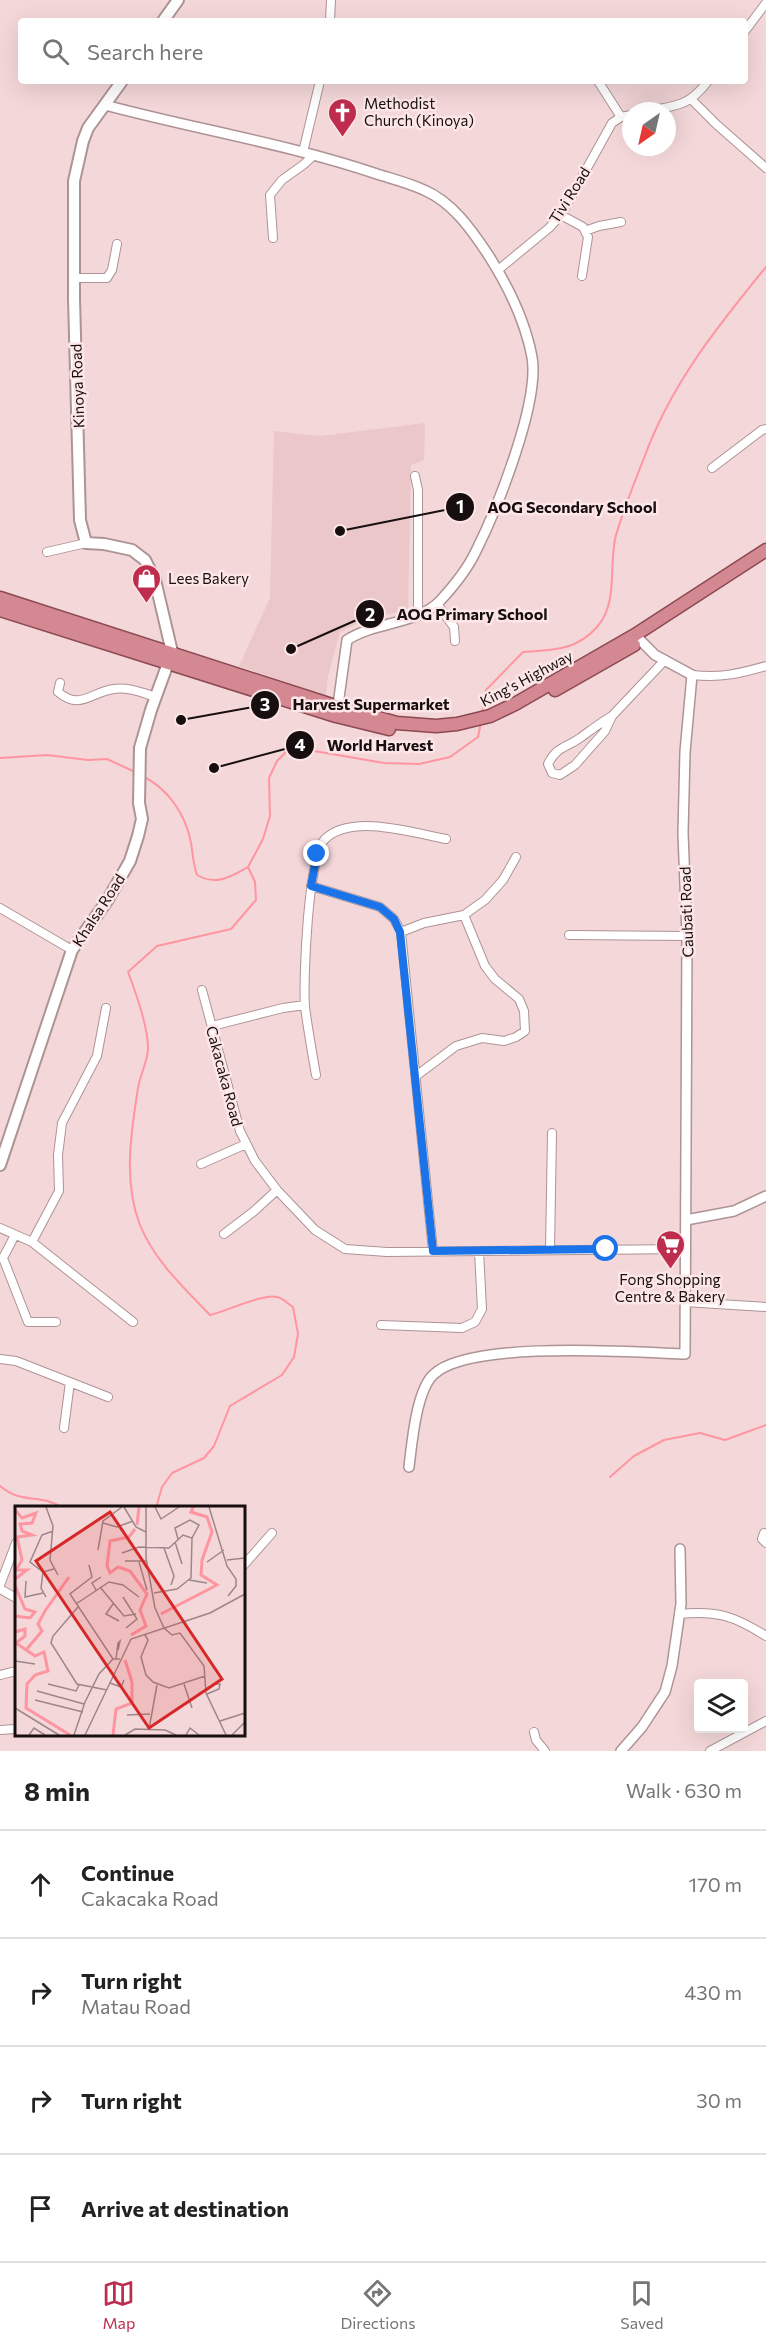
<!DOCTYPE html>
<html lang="en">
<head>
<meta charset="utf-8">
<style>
	body { margin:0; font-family:Commissioner,sans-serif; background:#f6f6f6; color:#222 }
	.controls { position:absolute; right:18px; bottom:18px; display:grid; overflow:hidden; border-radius:6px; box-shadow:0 6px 24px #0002 }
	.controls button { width:54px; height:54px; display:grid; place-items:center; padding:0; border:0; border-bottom:2px solid #e0e0e0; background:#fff; color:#222; font:30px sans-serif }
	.compass { position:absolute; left:622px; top:102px; width:54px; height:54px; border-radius:50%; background:#fff; box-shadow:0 6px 24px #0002; rotate:214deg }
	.stop { position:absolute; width:18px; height:18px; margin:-14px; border:4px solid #1a73e8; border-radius:50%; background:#fff }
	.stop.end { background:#1a73e8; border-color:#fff; box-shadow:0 2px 6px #0008 }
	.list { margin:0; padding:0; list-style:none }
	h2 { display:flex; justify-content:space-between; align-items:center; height:78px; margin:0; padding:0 24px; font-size:26px }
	h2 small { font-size:20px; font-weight:400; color:#767676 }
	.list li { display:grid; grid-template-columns:39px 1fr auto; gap:18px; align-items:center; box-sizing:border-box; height:108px; padding:0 24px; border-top:2px solid #e0e0e0 }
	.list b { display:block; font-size:22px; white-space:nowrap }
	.list p { margin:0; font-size:20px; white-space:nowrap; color:#767676 }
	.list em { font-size:20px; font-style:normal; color:#767676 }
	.icon { flex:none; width:33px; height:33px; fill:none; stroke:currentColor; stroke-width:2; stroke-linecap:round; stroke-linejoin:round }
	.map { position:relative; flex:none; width:766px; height:1751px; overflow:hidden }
	.search { position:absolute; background:#fff; box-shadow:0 6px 24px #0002; left:18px; right:18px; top:18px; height:66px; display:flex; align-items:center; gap:15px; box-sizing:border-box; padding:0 21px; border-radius:6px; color:#767676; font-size:22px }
	.sheet { height:510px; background:#fff }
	nav { display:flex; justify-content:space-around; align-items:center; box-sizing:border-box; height:84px; border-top:2px solid #e0e0e0; background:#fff; font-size:16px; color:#767676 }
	nav a { display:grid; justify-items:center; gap:3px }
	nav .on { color:#be2d4d }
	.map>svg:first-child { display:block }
</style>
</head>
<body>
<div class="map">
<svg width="766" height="1751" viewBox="0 0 766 1751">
	<rect width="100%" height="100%" fill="#f4d7d9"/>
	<path fill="#ecc7c9" d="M425,423L424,460L411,465L408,610L367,619L340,632L328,676L326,696L239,666L270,598L274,431L320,436Z"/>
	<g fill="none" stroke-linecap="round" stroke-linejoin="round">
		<path stroke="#fe95a0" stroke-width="2" d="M482,714L486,690L523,652C552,650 576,651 597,627C619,602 608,565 616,535C624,509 634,483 644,458C671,384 717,327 766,267
			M0,758L47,755L88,760L107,759L135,772
			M142,776C168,788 186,815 191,843C193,854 193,864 197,875C216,886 230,877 248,867
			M610,1477L634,1456L664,1440L700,1433L725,1440L766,1425
			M0,1486C22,1505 41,1493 63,1508
			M102,1508H103
			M156,1508L162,1487L172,1473L204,1458L214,1446L230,1406L282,1375L294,1357L298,1334L293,1307C288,1304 283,1298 277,1297C264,1293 227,1311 210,1315C184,1288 154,1260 140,1225C123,1182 131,1132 138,1088C140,1075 148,1061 148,1048C148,1026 136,993 128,972L157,946L231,929L256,900L255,882L248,867L263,839L270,816L269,778L277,761L291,747L384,763L419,764L450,757L478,737L481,722"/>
		<defs>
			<path id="minor" d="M330,21L331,0
				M745,31L766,3
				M598,81L621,117
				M691,99L716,124L766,168
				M649,111C678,105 689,106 708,81
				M303,152L320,81
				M561,215L583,227L588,237L582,276
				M585,231L599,226L621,222
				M273,238L270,195L282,180L303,165L314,155
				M498,270L549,228L561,215L612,123L621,117L631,115
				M75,278H107L112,270L117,244
				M712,468L762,430L766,429
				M415,476L418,490V615
				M47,552L86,543
				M437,604L454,627L455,641
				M692,675C721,678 738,674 766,666
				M60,683L58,692C81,711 90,692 114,689C129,687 143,693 156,697
				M612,716C600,723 591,730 580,738C566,748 557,746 548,764L552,773L560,775L575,765L605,731L612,716L665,660
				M311,886L380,907L394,919L401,932L433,1251
				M0,908L72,950
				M401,932L424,923L464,915L485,900L503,880L516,857
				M569,935L687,936
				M202,990L240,1131L255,1161L277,1190L315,1230L345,1249L387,1252L686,1249
				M212,1026L283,1008L305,1005
				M316,1075C312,1052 308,1030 305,1007C303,980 308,855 325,839C352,813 414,833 446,839
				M416,1076L456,1046L482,1038L504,1041L516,1037L525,1031L524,1011L519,999L495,979L485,966L464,915
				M201,1164L246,1144
				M0,1228L32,1242L133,1322
				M224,1234L253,1212L277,1190
				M15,1235L3,1258L28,1322H56
				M32,1242L59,1191L58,1155L62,1123L97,1056L106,1008
				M550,1250L552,1133
				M685,1302L766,1307
				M381,1325L462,1328L475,1322L482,1309L479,1251
				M0,1359L16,1361L108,1397
				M64,1428L70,1382
				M764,1533L762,1539L766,1543
				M243,1566L272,1533
				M0,1585L16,1543
				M0,1589L16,1598
				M679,1614C717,1610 734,1616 766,1636
				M0,1675L16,1671
				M0,1730L16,1729
				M534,1732L536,1740L545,1751
				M710,1751L766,1721"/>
			<path id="tertiary" d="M105,105C195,129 288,144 377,174C393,179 409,183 424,190C452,202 471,229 487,253C507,284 525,320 532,357C540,402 497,509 476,551C467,570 453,587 439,602C417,624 374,622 347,640L337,712
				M686,1220L734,1211L766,1196
				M409,1467C412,1443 416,1392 433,1375C468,1340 633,1352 685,1354L687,936L683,833L685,752L692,675L655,655L635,635
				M621,1751L642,1727L665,1692L672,1666L681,1604L680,1549"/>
			<path id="secondary" d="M163,21L178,0
				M0,1165L72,950L107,901L130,861L138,836L142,819L139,803L140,748L151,710L172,652L155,580L145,560L132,550L104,544L86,543L80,520L74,299V181L83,141L88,128L122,81"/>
			<path id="trunk" d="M0,598L338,707L397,723L436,726L457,724L490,716L515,704L635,635L766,550
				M0,610L336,716L389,729
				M555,690L634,645"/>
		</defs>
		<use href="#minor" stroke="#ae9395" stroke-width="10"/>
		<use href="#tertiary" stroke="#ae9395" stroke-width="12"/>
		<use href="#secondary" stroke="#ae9395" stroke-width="14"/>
		<use href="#trunk" stroke="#8b4a52" stroke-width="15"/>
		<use href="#minor" stroke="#fff" stroke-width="8"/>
		<use href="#tertiary" stroke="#fff" stroke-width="9"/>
		<use href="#secondary" stroke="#fff" stroke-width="10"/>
		<use href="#trunk" stroke="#d48892" stroke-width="12"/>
	</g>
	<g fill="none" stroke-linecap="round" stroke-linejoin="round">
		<path stroke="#1a73e8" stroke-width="8" d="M317,854L311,886L380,907L394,919L400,932L433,1251L606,1249"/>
	</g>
	<defs>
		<symbol id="church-pin" viewBox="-11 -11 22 30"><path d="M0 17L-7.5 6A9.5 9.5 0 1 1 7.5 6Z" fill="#be2d4d" stroke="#fde6e7"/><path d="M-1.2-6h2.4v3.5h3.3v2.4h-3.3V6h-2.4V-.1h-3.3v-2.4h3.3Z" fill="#fff"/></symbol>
		<symbol id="shop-pin" viewBox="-11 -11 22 30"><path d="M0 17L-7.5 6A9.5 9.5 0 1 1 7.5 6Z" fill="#be2d4d" stroke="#fde6e7"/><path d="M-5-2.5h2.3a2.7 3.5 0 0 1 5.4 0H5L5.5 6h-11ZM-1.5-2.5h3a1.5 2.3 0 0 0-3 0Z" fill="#fff"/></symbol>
		<symbol id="supermarket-pin" viewBox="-11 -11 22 30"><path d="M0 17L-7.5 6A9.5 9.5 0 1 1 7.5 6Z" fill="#be2d4d" stroke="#fde6e7"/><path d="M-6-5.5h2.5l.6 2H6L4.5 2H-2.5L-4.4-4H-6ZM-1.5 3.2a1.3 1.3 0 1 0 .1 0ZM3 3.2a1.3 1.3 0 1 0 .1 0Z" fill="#fff"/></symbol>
	</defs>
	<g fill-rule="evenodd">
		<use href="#church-pin" x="326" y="96" width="33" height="45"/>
		<use href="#shop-pin" x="130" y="562" width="33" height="45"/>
		<use href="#supermarket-pin" x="654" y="1228" width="33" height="45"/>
	</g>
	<g text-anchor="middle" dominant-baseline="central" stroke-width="5" stroke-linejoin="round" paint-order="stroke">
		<g font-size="15" fill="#170e0f" stroke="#fde6e7" text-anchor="start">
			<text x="364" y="103">Methodist<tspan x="364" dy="17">Church (Kinoya)</tspan></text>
			<text x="168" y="578">Lees Bakery</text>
			<text x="670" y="1279" text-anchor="middle">Fong Shopping<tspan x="670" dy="17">Centre &amp; Bakery</tspan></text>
		</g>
		<g font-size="15" fill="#170e0f" stroke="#fde6e7">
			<text transform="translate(569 195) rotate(-58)">Tivi Road</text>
			<text transform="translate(77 386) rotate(-92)">Kinoya Road</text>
			<text transform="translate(526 678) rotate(-28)">King's Highway</text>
			<text transform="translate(98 910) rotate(-57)">Khalsa Road</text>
			<text transform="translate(686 912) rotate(-92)">Caubati Road</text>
			<text transform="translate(225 1076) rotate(75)">Cakacaka Road</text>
		</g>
	</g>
	<g transform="translate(15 1506)">
		<rect width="230" height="230" fill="#f4d7d9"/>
		<path fill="none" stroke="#fe95a0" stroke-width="3" d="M0,4L7,12L21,7L17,17L5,18L7,25L17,29L2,31L7,54L1,64H12L0,73M122,19L124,1M0,80L10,103L20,106L15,112L0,110M146,108L202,79L186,69L187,54L197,26L192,11L176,6L178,1M0,126L10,123V130L1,137L20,150L29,146L33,165L20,169L12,178L11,202L55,229M116,129L131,120L125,104L132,88L115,65L103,61L95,67L92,60L95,35L114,31L120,23M11,144L27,125L23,118L30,105L54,71M98,229L101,203L117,197V176L110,154"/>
		<path fill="none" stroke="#9c8788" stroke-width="1.5" d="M31,1L38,20L35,54L43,69M109,1L121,21L131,26M131,1V52L140,102L149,122L157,129L165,127L189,160L191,187L211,229M140,1L146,13L164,1M194,1L212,60L221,73V80L213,90M88,17L102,21L118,15M38,25L27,29L15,56L28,66L39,63M163,33L160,22L175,14L184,19L177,32M160,36L167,58M149,42L159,70L156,79M83,44L88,15L107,1M107,47L124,41L154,42L168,29L177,32L176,72L162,83L139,87M212,54L230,52M110,55H131M124,56L132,84M192,56L209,44M74,59L77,71L55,88L98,153H105M28,66L26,82L31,91M174,74L192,77M11,75L10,91L28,87M85,81L109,110L121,108M81,84L77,77L86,71M108,91L122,113L111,122M61,98L94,76L108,79L124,91M98,98L91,108L104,115M63,101L38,130L36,137L62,178L92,184M130,129L133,134L126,151L131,169L138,176L154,182L190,170M101,153L103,137L105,135L103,144M0,155L20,158M95,177L106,181L109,174M33,178L61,185L64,179M169,178L177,202M22,185L69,198M192,188L204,183L205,178H201M20,194L68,206M0,202L44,229M112,209L135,208M205,215L230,207M134,223L142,179M14,229L19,222L30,229M59,229L70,196L84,168L98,153M70,229L116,133L195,107L230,88M110,229L120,223L150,224L161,229M171,229L175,222L184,229M217,229L230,216"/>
		<path fill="#d62828" fill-opacity="0.15" stroke="#d62828" stroke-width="3" d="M95,6L207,173L134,222L21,55Z"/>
		<rect width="230" height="230" fill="none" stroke="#170e0f" stroke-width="3"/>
	</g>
	<path fill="none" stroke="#170e0f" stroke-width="2" d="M340 531L460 507M291 649L370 614M181 720L265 705M214 768L300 745"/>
	<g fill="#170e0f" stroke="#fde6e7" stroke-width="2">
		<circle cx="340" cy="531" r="6"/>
		<circle cx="291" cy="649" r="6"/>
		<circle cx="181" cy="720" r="6"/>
		<circle cx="214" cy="768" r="6"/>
		<circle cx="460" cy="507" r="15"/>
		<circle cx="370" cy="614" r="15"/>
		<circle cx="265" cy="705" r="15"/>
		<circle cx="300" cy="745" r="15"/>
	</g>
	<g font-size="18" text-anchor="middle" font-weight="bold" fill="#fff">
		<text x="460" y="513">1</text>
		<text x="370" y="621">2</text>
		<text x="265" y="711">3</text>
		<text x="300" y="751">4</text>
	</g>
	<g font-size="16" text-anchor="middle" font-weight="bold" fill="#170e0f" stroke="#fde6e7" stroke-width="5" stroke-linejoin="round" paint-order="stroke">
		<text x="572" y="513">AOG Secondary School</text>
		<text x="472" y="620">AOG Primary School</text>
		<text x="371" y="710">Harvest Supermarket</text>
		<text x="380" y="751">World Harvest</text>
	</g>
</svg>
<div class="controls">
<button><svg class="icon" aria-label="layers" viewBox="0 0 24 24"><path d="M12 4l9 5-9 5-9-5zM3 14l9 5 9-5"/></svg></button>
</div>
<svg class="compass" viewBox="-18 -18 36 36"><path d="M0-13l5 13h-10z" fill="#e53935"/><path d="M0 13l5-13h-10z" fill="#767676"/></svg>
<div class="stop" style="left:606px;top:1249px"></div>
<div class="stop end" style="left:317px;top:854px"></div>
<div class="search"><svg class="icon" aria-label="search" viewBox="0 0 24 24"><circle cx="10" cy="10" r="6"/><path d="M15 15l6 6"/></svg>Search here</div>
</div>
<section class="sheet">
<h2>8 min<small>Walk · 630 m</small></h2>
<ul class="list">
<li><svg class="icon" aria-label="ahead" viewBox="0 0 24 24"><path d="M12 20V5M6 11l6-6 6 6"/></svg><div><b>Continue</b><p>Cakacaka Road</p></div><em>170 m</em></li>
<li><svg class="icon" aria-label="right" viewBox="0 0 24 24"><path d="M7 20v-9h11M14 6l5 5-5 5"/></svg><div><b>Turn right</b><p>Matau Road</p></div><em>430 m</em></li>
<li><svg class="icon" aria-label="right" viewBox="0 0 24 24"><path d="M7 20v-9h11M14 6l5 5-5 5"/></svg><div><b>Turn right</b></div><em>30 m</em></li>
<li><svg class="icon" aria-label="arrive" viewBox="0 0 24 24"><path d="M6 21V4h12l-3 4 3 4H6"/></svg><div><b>Arrive at destination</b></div></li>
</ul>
</section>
<nav>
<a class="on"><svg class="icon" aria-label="map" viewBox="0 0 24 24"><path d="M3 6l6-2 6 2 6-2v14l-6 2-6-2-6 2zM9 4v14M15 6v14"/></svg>Map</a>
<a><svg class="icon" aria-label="directions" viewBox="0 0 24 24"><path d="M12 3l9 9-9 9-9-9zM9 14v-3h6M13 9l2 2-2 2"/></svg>Directions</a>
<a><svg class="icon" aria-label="saved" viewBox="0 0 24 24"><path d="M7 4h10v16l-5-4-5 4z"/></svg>Saved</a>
</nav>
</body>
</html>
